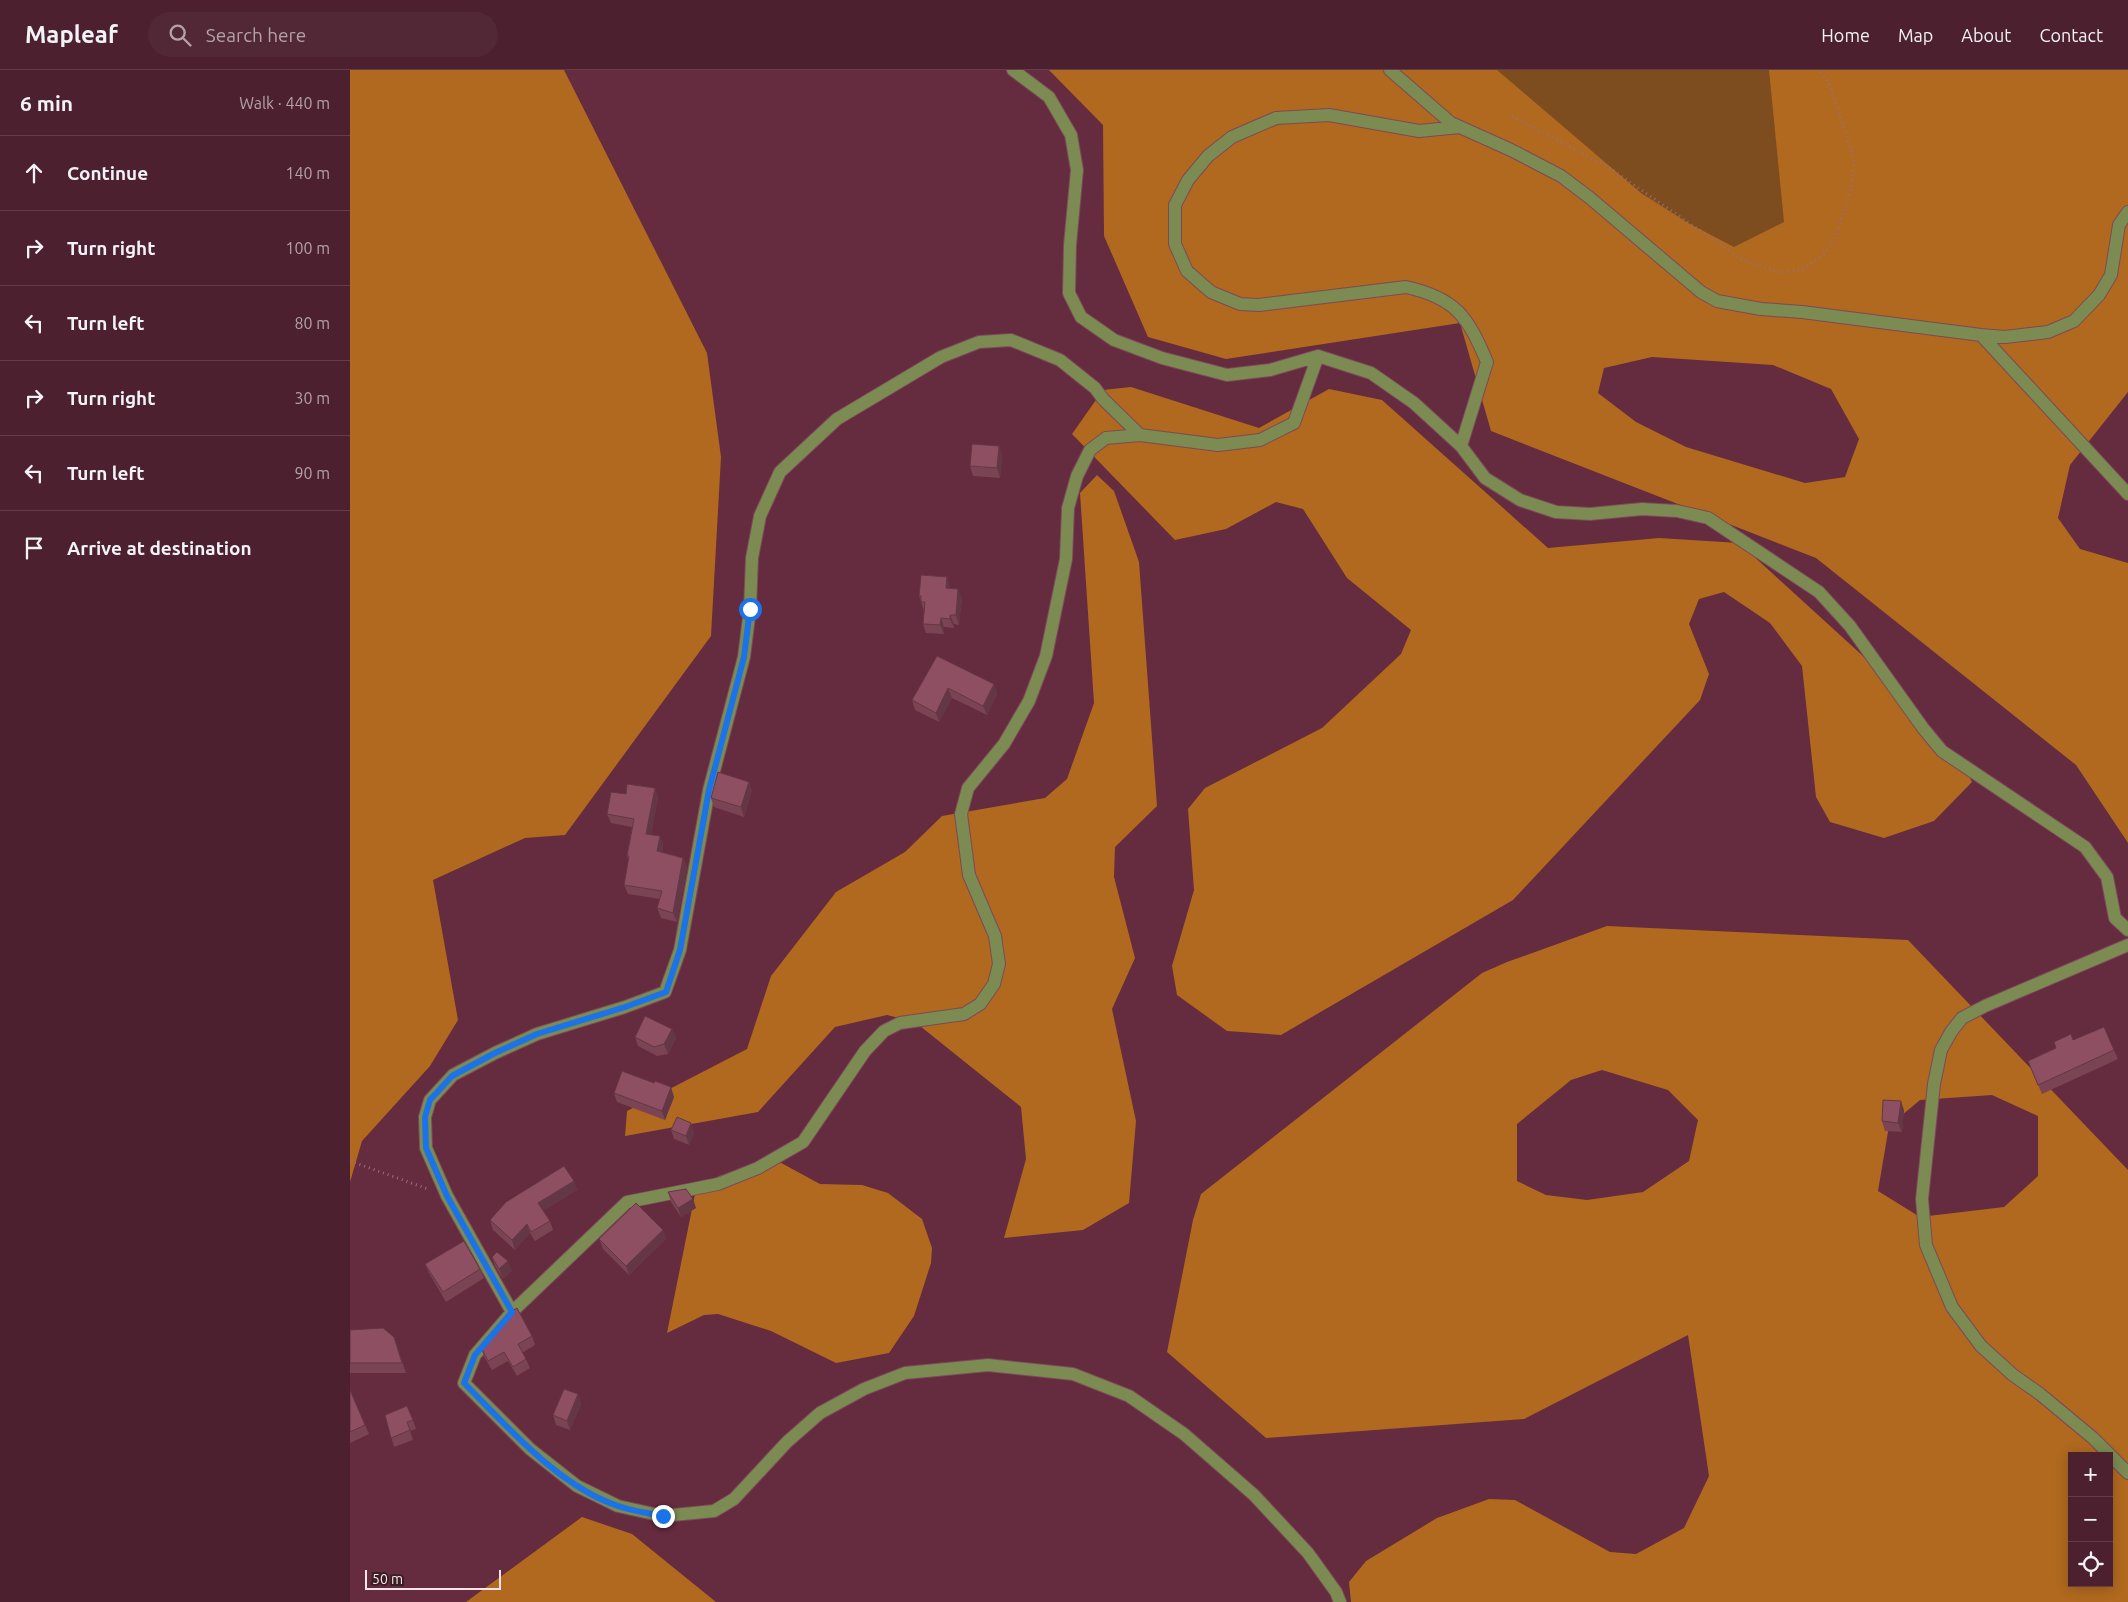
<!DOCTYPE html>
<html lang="en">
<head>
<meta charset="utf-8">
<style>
	body { margin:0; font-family:Ubuntu,sans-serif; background:#532836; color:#f1f3f6 }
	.controls { position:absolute; right:15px; bottom:15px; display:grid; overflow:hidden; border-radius:0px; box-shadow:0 2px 12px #0003 }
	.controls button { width:45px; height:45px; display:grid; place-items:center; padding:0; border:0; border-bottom:1px solid #633e4a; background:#4c202e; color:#f1f3f6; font:25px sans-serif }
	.scale { position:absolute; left:15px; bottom:12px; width:136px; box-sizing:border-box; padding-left:5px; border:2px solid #fce4ea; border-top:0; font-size:14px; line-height:18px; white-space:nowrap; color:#fce4ea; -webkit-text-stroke:4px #391e26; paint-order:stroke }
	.stop { position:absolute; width:15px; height:15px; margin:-11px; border:4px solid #1a73e8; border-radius:50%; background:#fff }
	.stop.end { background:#1a73e8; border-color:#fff; box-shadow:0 1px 5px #0008 }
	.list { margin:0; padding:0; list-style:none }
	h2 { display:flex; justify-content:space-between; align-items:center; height:65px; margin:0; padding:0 20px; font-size:21px }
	h2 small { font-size:16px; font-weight:400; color:#b2a3aa }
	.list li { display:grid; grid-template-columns:32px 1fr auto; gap:15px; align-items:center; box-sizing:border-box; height:75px; padding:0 20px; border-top:1px solid #633e4a }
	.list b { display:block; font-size:19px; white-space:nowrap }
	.list em { font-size:16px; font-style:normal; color:#b2a3aa }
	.icon { flex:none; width:28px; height:28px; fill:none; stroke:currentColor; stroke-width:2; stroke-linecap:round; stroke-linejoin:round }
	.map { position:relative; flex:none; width:1778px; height:1532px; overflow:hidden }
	header { display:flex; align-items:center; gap:30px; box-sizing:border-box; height:70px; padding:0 25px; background:#4c202e; border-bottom:1px solid #633e4a }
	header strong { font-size:24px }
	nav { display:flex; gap:28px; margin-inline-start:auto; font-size:18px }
	.search { width:350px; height:45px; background:#532836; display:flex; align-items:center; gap:12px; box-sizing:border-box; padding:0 18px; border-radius:28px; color:#b2a3aa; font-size:19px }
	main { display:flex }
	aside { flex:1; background:#4c202e }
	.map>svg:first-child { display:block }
</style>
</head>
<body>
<header>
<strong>Mapleaf</strong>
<div class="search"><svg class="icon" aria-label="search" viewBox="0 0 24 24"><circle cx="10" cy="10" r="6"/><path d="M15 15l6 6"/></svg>Search here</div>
<nav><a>Home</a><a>Map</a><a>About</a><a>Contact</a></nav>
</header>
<main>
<aside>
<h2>6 min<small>Walk · 440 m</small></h2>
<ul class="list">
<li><svg class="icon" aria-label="ahead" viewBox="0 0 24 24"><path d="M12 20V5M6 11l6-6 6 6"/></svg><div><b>Continue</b></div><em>140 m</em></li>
<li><svg class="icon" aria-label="right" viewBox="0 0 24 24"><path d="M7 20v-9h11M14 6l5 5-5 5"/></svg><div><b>Turn right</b></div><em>100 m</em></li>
<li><svg class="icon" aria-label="left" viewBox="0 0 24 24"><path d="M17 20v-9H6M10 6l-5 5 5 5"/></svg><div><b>Turn left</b></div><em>80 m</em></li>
<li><svg class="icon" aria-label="right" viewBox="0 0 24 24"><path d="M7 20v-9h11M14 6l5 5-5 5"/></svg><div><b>Turn right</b></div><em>30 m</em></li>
<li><svg class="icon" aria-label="left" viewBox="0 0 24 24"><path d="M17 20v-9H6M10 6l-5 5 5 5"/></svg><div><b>Turn left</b></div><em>90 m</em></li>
<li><svg class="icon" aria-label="arrive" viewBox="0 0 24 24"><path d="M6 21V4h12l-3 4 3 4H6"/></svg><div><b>Arrive at destination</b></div></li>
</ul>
</aside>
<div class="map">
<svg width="1778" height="1532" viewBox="0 0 1778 1532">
	<rect width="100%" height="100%" fill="#652b3e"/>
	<path fill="#7d4d20" d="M957,0H1501L1530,198L1234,258Z"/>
	<path fill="#b0691f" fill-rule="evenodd" d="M0,0H214L357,283L371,387L361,566L215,765L175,768L83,810L108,950L80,996L12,1071L0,1112Z
		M699,0H1147L1291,123L1338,153L1384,177L1434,152L1419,0H1778V322L1720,395L1708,448L1730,479L1778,493V773L1726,695L1466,488L1141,361L1110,253L876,289L798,267L754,166L753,55ZM1302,287L1423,295L1481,319L1509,369L1495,407L1455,413L1336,377L1286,352L1248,323L1254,298Z
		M781,317L909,358L979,319L1032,330L1198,478L1309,468L1389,473L1558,627L1568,655L1609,687L1622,712L1584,751L1534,768L1480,752L1466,727L1452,596L1420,553L1374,522L1349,529L1339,554L1359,604L1350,630L1163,830L931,965L877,961L827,925L822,896L844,820L838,739L855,718L972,658L1051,584L1061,560L997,508L953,439L926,432L876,459L825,470L722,364L753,320Z
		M747,405L764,421L789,492L807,736L765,777L764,807L785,888L762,939L786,1051L779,1133L733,1160L654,1168L676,1089L671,1037L565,952L537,945L485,957L408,1042L275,1066L277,1041L397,979L421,906L486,822L555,782L592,746L695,728L717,709L744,633L730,423Z
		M1257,856L1558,870L1778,1100V1532H1001L999,1512L1016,1491L1087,1448L1139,1429L1165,1430L1260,1482L1286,1484L1334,1458L1359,1406L1338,1265L1174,1349L916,1368L817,1282L843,1150L851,1124L1132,903L1157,892ZM1252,1000L1318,1020L1348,1050L1339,1091L1293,1122L1237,1130L1196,1125L1167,1111V1054L1221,1010ZM1642,1025L1688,1046V1106L1654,1137L1570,1147L1528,1121L1539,1056L1570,1030ZM1722,1386H1759V1513H1722Z
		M422,1088L470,1114L512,1115L538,1123L572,1149L582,1178L581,1193L564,1246L539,1283L486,1293L421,1261L368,1244L354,1245L317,1263L346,1119L369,1106Z
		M232,1447L282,1464L366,1532H116Z"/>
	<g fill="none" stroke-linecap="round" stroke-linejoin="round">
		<defs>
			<path id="minor" d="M663,0L699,27L721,65L727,100L720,175L719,223L731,247L764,270L812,288L877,305L920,300L968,286L1021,303L1064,333L1111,376L1135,408L1170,430L1206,442L1240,444L1292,439L1327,441L1358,448L1469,522L1500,556L1573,658L1592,681L1735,777L1757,807L1765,848L1778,860
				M1040,0L1101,53L1161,80L1211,106L1240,128L1351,222L1367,231L1411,239L1452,242L1631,265L1655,267L1698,262L1724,251L1749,225L1761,205L1769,155L1778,142
				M1110,57L1069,61L979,45L926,48L882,67L858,86L838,110L825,135V174L837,201L861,222L890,234L909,235L1056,217C1106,228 1118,247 1137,292L1111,376
				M1631,265L1778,424
				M968,286L944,353L910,370L868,375L790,365L756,368L740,380L727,406L718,438L716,489L696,586L679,631L654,674L618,718L611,744L619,805L645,866L649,894L644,914L630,934L614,944L550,953L534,961L515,981L453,1072L408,1098L368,1114L277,1132L162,1242L125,1285L114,1313L180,1379L227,1416L268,1436L313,1446L364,1441L384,1429L437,1372L470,1343L514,1319L555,1303L638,1295L723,1304L779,1326L834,1364L904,1425L958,1483L986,1522L990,1532
				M1778,875L1635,936L1612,948L1601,962L1591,980L1584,1014L1572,1129L1576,1175L1602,1237L1631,1276L1663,1305L1690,1324L1743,1368L1778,1403
				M162,1242L97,1126L76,1078L75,1047L80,1030L103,1005L145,983L187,964L275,937L315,922L330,880L359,720L394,587L400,539L402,488L410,446L430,402L487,349L591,287L629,272L661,270L710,290L745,318L753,329L790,365"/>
		</defs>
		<use href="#minor" stroke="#7d495a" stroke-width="14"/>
		<path stroke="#9b6d7c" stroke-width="3" stroke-dasharray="1 4" stroke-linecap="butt" d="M1162,46L1258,97L1391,189L1432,203L1453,199L1474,184L1486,166L1502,115L1504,91L1501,79L1479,13L1469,0
			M0,1091L78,1119"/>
		<use href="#minor" stroke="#7b8b52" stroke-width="12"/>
	</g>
	<path fill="#7a4454" d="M649,376L652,385L650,408L623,406L620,396Z
		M600,516V518L612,528L609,555L604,554V558L594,557V564L576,563L573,554L574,541L569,526Z
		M587,586L644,614L647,624L637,645L602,628L589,652L565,640L562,630Z
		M399,712L402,721L394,747L364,737L361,728Z
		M305,718L308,728L301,765L310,766L313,775L312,782L333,788L337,797L327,852L311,848L307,838L310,829L278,824L274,815L279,791L277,786L282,757L261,753L257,744L276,724Z
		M322,959L326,968L318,984L307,986L288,976L285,967Z
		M1723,970L1764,980L1768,989L1692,1024L1678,991L1706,978L1704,972Z
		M304,1013L324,1027L315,1050L267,1032L264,1023Z
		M1554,1040L1552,1062L1535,1061L1532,1051Z
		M341,1053L344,1062L339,1075L324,1069L321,1060Z
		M224,1111L227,1120L193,1141L200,1151L203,1160L185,1171L180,1163L165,1180L143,1160L140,1150Z
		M318,1122L346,1138L331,1147L321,1132Z
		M313,1160L316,1169L279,1205L253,1179L249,1169Z
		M142,1187L162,1200L153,1209L145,1196Z
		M75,1194L130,1199L134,1208L96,1232L79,1203Z
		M0,1260L47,1276L56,1303H0Z
		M182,1266L185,1275L172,1283L176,1289L180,1298L167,1306L158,1291L142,1300L134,1287L131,1277Z
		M0,1320L19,1364L0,1373Z
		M228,1324L231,1334L220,1360L206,1355L203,1345Z
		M35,1345L63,1350L66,1359L60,1361L63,1370L44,1377Z"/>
	<path fill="#633745" d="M649,376L652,385L650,408L647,398Z
		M597,507L600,516L599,527L596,518Z
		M608,519L612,528L609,555L606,545Z
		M600,545L604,554V558L600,549Z
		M591,548L594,557V564L590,555Z
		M644,614L647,624L637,645L633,636Z
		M598,618L602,628L589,652L586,643Z
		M399,712L402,721L394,747L391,737Z
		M305,718L308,728L300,773L296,764Z
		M310,766L313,775L311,790L307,781Z
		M333,788L337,797L327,852L323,843Z
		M322,959L326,968L318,984L314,974Z
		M321,1017L324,1027L315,1050L312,1041Z
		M1551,1031L1554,1040L1552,1062L1548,1053Z
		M341,1053L344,1062L339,1075L336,1066Z
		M224,1111L227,1120L192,1142L188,1133Z
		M343,1129L346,1138L331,1147L328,1138Z
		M177,1154L180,1163L165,1180L162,1170Z
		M313,1160L316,1169L279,1205L276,1196Z
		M158,1191L162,1200L153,1209L149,1199Z
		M228,1324L231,1334L220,1360L217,1351Z"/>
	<path fill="#8e4f62" stroke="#633745" d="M622,374L649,376L647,398L620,396Z
		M571,505L597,507L596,518L608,519L606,545H600V549L591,548L590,555L573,554L575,532H571V526H569Z
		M587,586L644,614L633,636L598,618L586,643L562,630Z
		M368,702L399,712L391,737L361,728Z
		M277,714L305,718L296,764L310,766L307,781L333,788L323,843L307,838L312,821L274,815L279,786H277L284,749L257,744L261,722L276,724Z
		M295,946L322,959L314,974L304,977L285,967Z
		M1754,957L1764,980L1688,1015L1678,991L1706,978L1704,972L1721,964L1723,970Z
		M272,1001L304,1013L305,1011L321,1017L312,1041L264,1023Z
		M1533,1030L1551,1031L1548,1053L1532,1051Z
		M327,1047L341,1053L336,1066L321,1060Z
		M214,1096L224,1111L188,1133L200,1151L181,1162L177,1154L162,1170L140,1150L156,1132Z
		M336,1119L343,1129L328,1138L318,1122Z
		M286,1133L313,1160L276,1196L249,1169Z
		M114,1171L130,1199L93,1222L75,1194Z
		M147,1182L158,1191L149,1199L142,1187Z
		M167,1238L182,1266L168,1274L176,1289L163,1297L154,1282L138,1291L131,1277L162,1241Z
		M33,1258L44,1267L52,1293H0V1260Z
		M214,1319L228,1324L217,1351L203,1345Z
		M0,1320L15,1355L0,1362Z
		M57,1336L63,1350L57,1352L60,1360L41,1368L35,1345Z"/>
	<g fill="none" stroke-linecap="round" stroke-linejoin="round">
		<path stroke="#1a73e8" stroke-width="6" d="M313,1446C298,1443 282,1441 268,1436C208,1416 158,1357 114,1313L125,1285L162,1242L97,1126L76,1078L75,1047L80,1030L102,1006L145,983L187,964L275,937L316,922L330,880L359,720L394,587L400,539"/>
	</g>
</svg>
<div class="controls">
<button>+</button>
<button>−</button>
<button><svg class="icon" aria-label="locate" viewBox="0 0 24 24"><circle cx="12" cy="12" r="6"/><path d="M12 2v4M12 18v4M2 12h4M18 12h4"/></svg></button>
</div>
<div class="scale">50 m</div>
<div class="stop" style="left:400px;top:539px"></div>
<div class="stop end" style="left:313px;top:1446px"></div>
</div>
</main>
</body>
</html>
